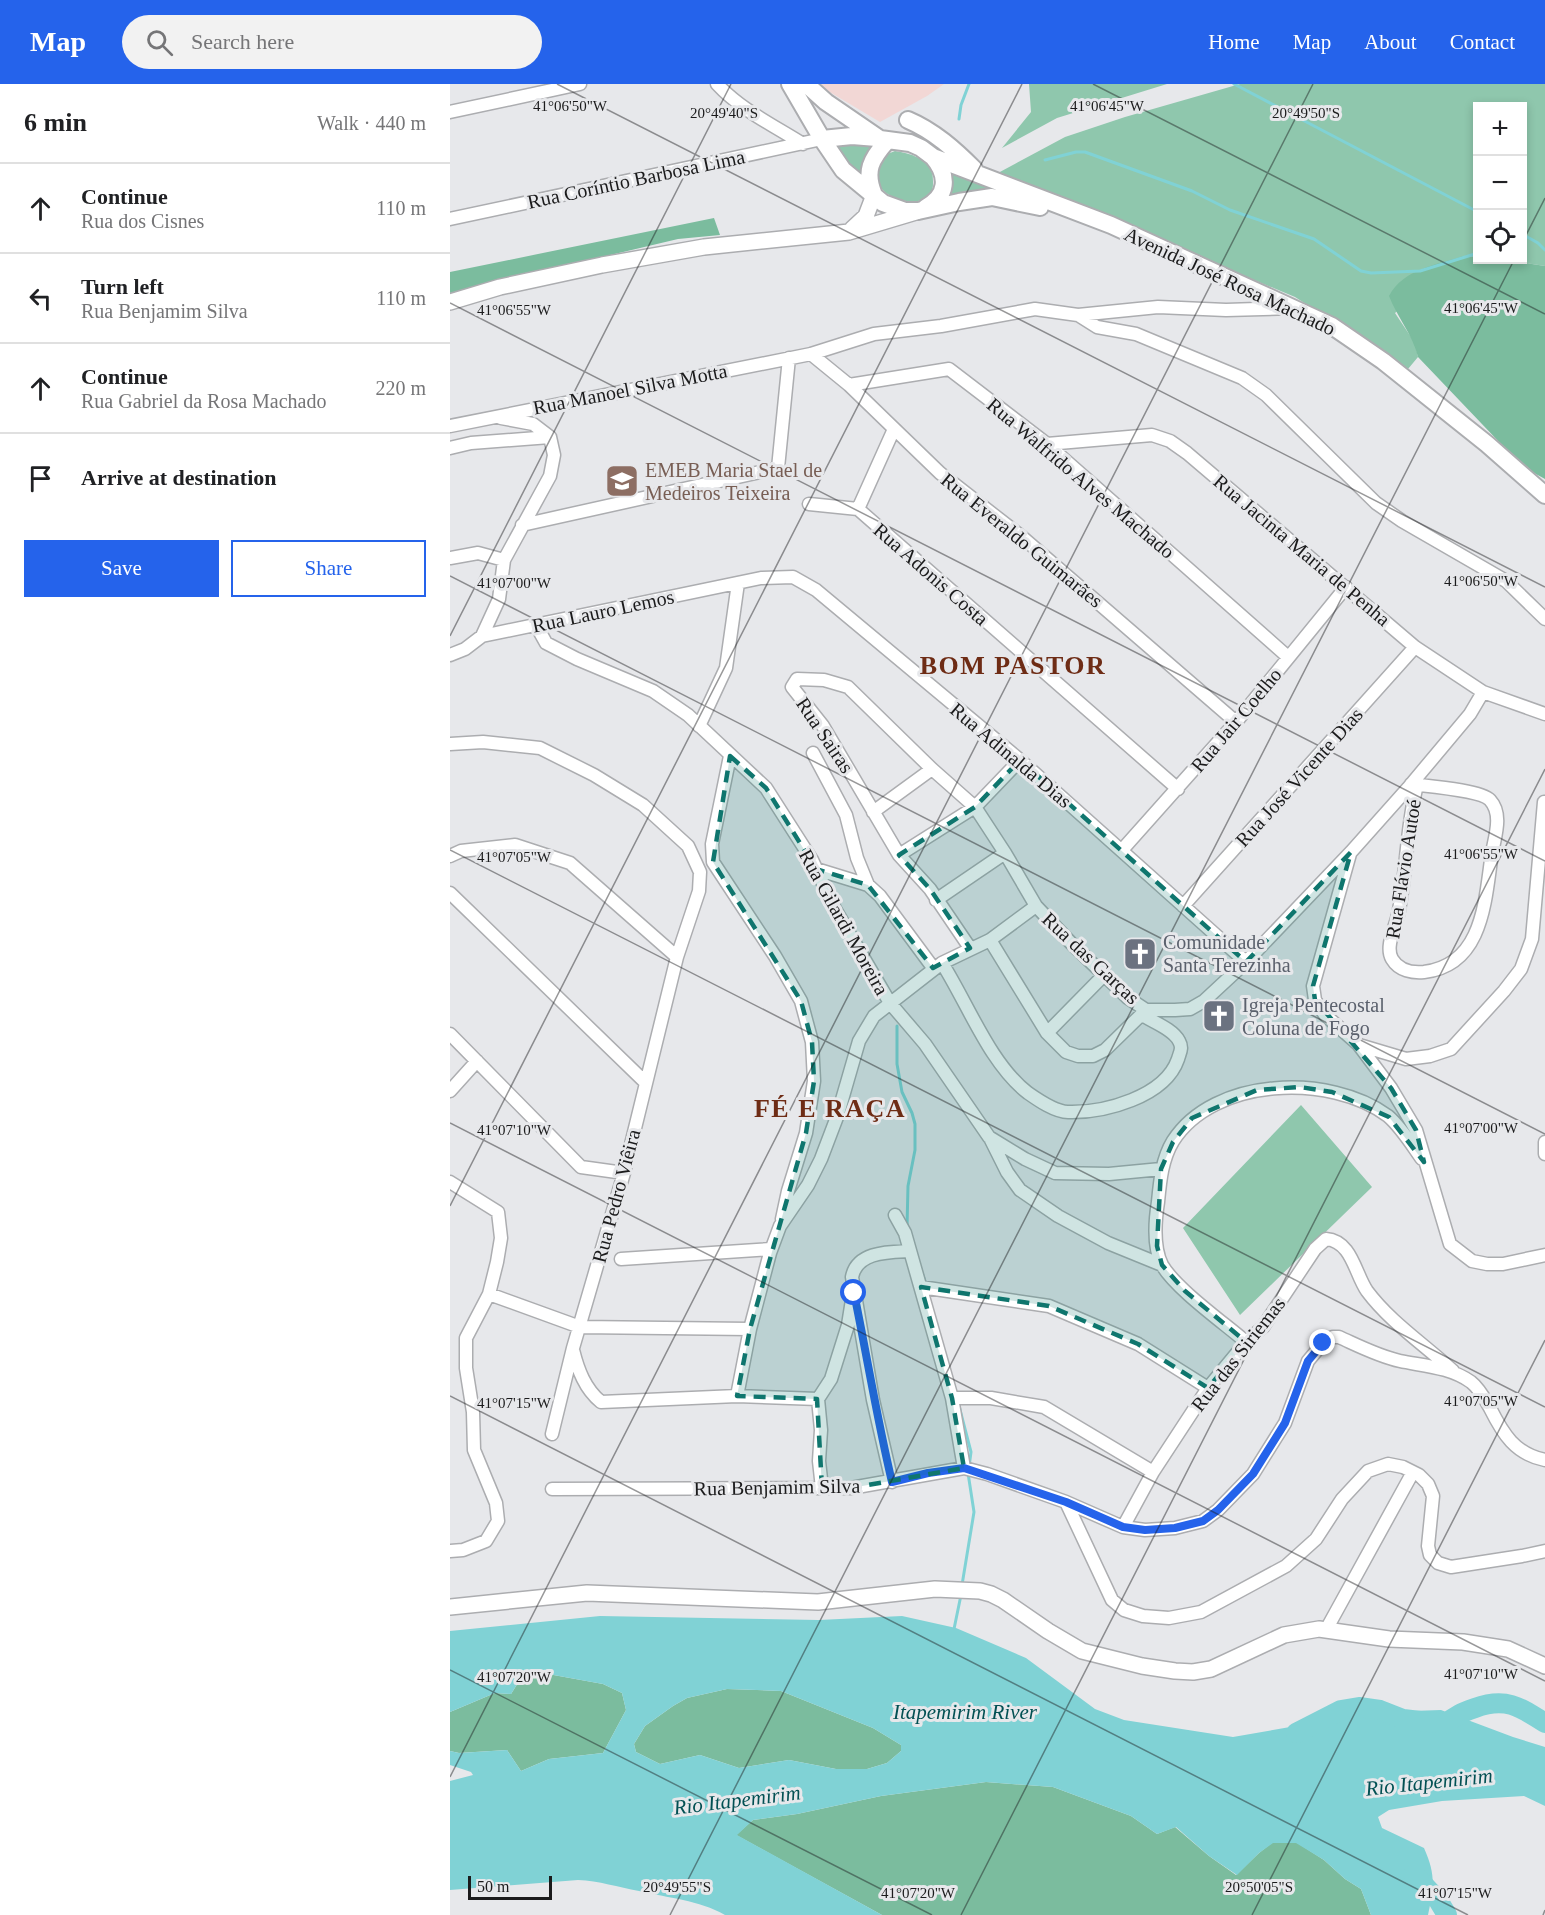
<!DOCTYPE html>
<html lang="en">
<head>
<meta charset="utf-8">
<style>
	body { margin:0; font-family:"Times New Roman",serif; background:#f2f2f2; color:#202124 }
	.controls { position:absolute; right:18px; top:18px; display:grid; overflow:hidden; border-radius:0px; box-shadow:0 3px 9px #0003 }
	.controls button { width:54px; height:54px; display:grid; place-items:center; padding:0; border:0; border-bottom:2px solid #e0e0e0; background:#fff; color:#202124; font:30px sans-serif }
	.scale { position:absolute; left:18px; bottom:15px; width:84px; box-sizing:border-box; padding-left:6px; border:3px solid #1b1b1c; border-top:0; font-size:16px; line-height:21px; white-space:nowrap; color:#1b1b1c; -webkit-text-stroke:4px #e7e8eb; paint-order:stroke }
	.stop { position:absolute; width:18px; height:18px; margin:-14px; border:4px solid #2563eb; border-radius:50%; background:#fff }
	.stop.end { background:#2563eb; border-color:#fff; box-shadow:0 2px 6px #0008 }
	.list { margin:0; padding:0; list-style:none }
	h2 { display:flex; justify-content:space-between; align-items:center; height:78px; margin:0; padding:0 24px; font-size:26px }
	h2 small { font-size:20px; font-weight:400; color:#757577 }
	.list li { display:grid; grid-template-columns:39px 1fr auto; gap:18px; align-items:center; box-sizing:border-box; height:90px; padding:0 24px; border-top:2px solid #e0e0e0 }
	.list b { display:block; font-size:22px; white-space:nowrap }
	.list p { margin:0; font-size:20px; white-space:nowrap; color:#757577 }
	.list em { font-size:20px; font-style:normal; color:#757577 }
	.actions { display:flex; gap:12px; padding:18px 24px }
	.actions a { flex:1; padding:14px 0; border:2px solid #2563eb; border-radius:0px; text-align:center; font-size:21px; color:#2563eb }
	.actions .main { background:#2563eb; color:#fff }
	.icon { flex:none; width:33px; height:33px; fill:none; stroke:currentColor; stroke-width:2; stroke-linecap:round; stroke-linejoin:round }
	.map { position:relative; flex:none; width:1095px; height:1831px; overflow:hidden }
	header { display:flex; align-items:center; gap:36px; box-sizing:border-box; height:84px; padding:0 30px; background:#2563eb; color:#fff }
	header strong { font-size:28px }
	nav { display:flex; gap:33px; margin-inline-start:auto; font-size:21px }
	.search { width:420px; height:54px; background:#f2f2f2; display:flex; align-items:center; gap:15px; box-sizing:border-box; padding:0 21px; border-radius:33px; color:#757577; font-size:22px }
	main { display:flex }
	aside { flex:1; background:#fff }
	.map>svg:first-child { display:block }
</style>
</head>
<body>
<header>
<strong>Map</strong>
<div class="search"><svg class="icon" aria-label="search" viewBox="0 0 24 24"><circle cx="10" cy="10" r="6"/><path d="M15 15l6 6"/></svg>Search here</div>
<nav><a>Home</a><a>Map</a><a>About</a><a>Contact</a></nav>
</header>
<main>
<aside>
<h2>6 min<small>Walk · 440 m</small></h2>
<ul class="list">
<li><svg class="icon" aria-label="ahead" viewBox="0 0 24 24"><path d="M12 20V5M6 11l6-6 6 6"/></svg><div><b>Continue</b><p>Rua dos Cisnes</p></div><em>110 m</em></li>
<li><svg class="icon" aria-label="left" viewBox="0 0 24 24"><path d="M17 20v-9H6M10 6l-5 5 5 5"/></svg><div><b>Turn left</b><p>Rua Benjamim Silva</p></div><em>110 m</em></li>
<li><svg class="icon" aria-label="ahead" viewBox="0 0 24 24"><path d="M12 20V5M6 11l6-6 6 6"/></svg><div><b>Continue</b><p>Rua Gabriel da Rosa Machado</p></div><em>220 m</em></li>
<li><svg class="icon" aria-label="arrive" viewBox="0 0 24 24"><path d="M6 21V4h12l-3 4 3 4H6"/></svg><div><b>Arrive at destination</b></div></li>
</ul>
<div class="actions"><a class="main">Save</a><a>Share</a></div>
</aside>
<div class="map">
<svg width="1095" height="1831" viewBox="0 0 1095 1831">
	<rect width="100%" height="100%" fill="#e7e8eb"/>
	<path fill="#f2d7d5" d="M371,0H494L477,12L430,38L378,7Z"/>
	<path fill="#8fc7ad" d="M579,0H717L607,34L552,64L581,28Z
		M790,0H1095V182L1056,176H1072V22H1028L1027,173L1013,172L945,229L965,259L968,273L958,285L845,213L548,89L615,53L675,33Z
		M390,59L424,60L411,95L382,61Z
		M445,67C458,69 474,73 481,86C483,91 483,95 483,100C483,132 420,116 426,87C427,82 432,76 435,71Z
		M502,89L545,105L498,111Z
		M851,1021L922,1103L790,1231L733,1144Z"/>
	<path fill="#7bbc9e" d="M264,134L270,151L228,155L0,209V188Z
		M1013,172L1027,173L1028,176H1056L1095,182V395L1073,383L968,273C963,251 947,233 939,212C953,185 987,181 1013,172Z
		M76,1586L153,1600L172,1609L176,1626L153,1669L99,1675L71,1687L57,1666L9,1669L0,1667V1628L45,1609L61,1610Z
		M277,1605L331,1607L423,1644L451,1661V1667L437,1679L417,1685H386L339,1676L289,1684L250,1671L210,1680L186,1668L184,1660L195,1642L223,1622L237,1614Z
		M536,1698L603,1703L681,1732L707,1750L725,1743L759,1772L786,1791L809,1769L823,1758H846L874,1776L895,1795L911,1805L921,1831H432L286,1751L303,1736L347,1730L431,1712Z"/>
	<path fill="#80d2d5" fill-rule="evenodd" d="M150,1532L369,1536L452,1532L506,1544L576,1574L645,1625L674,1636L783,1653L903,1632L961,1627L991,1626L1063,1653L1095,1663V1722L1074,1712L992,1717L939,1726L928,1733L932,1744L974,1764C986,1791 984,1803 978,1831H921L911,1805L895,1795L874,1776L846,1759H823L809,1769L787,1791L759,1772L726,1743L707,1750L681,1732L603,1703L536,1698L431,1712L347,1730L303,1736L287,1751L432,1831H275C249,1816 218,1814 189,1807C168,1803 149,1797 128,1796L0,1806V1697L23,1691L21,1688L0,1681V1667L9,1669L57,1666L71,1687L99,1675L153,1669L176,1626L172,1609L153,1600L76,1586L61,1610L45,1609L0,1628V1547ZM277,1605L331,1607L423,1644L451,1661V1667L437,1679L417,1685H386L339,1676L289,1684L250,1671L210,1680L186,1668L184,1660L195,1642L223,1622L237,1614Z"/>
	<g fill="none" stroke-linecap="round" stroke-linejoin="round">
		<path stroke="#80d2d5" stroke-width="3" d="M784,0L1028,128
			M509,35L511,21L519,0
			M595,76L626,68H635L742,107L780,126L864,155L911,187L921,189L970,187L1028,169
			M1072,150L1088,159L1095,166
			M447,942V980L452,1008L462,1029L465,1040V1066L458,1102L457,1143
			M471,1186L476,1200
			M509,1322L521,1368L519,1383
			M512,1501L524,1428L518,1389
			M504,1545L511,1511"/>
		<path stroke="#80d2d5" stroke-width="20" d="M846,1649L891,1626L909,1623L930,1626L953,1635L996,1640C1005,1631 1014,1628 1025,1624C1055,1613 1069,1622 1095,1639
			M964,1790L988,1816L997,1831"/>
		<defs>
			<path id="minor" d="M267,0C291,26 323,41 353,60
				M0,28L130,0
				M0,135L372,55
				M628,231L647,243L686,250L792,294L816,311L926,419L952,437L1056,497L1095,535
				M361,270L399,301L490,389L572,453L786,638
				M399,301L499,285L597,360L838,573
				M0,342L361,270L424,250L491,242L585,225L628,231L708,223L776,226L843,224
				M597,360L702,351L720,357L737,369L965,563L1033,608L1095,630
				M0,364L21,359L100,353
				M359,420L408,425L728,705
				M408,425L444,345
				M72,441L328,384L339,274
				M0,474L28,469L54,476
				M86,541L96,559L127,575L203,607L238,631L316,704L362,776L385,825L440,919L475,960L539,1053L575,1075L605,1089L659,1090L711,1085
				M32,552L49,515L54,476L100,392L104,371L100,353L83,340L51,334
				M0,571L15,565L32,552L311,494L343,493L366,506L570,676L796,878
				M249,642L276,584L288,499
				M0,660L33,658L90,664L144,691L193,721L238,762L250,788L249,807L227,873L174,1089L123,1264L102,1350
				M363,669L396,731L407,774L418,801
				M280,672L262,760L263,778L325,872L351,917L362,958L364,997L356,1049L338,1107L332,1135
				M961,700C976,702 1031,706 1040,716C1053,730 1045,752 1042,769C1035,815 1034,881 974,888C963,889 949,887 942,875C935,863 945,844 948,831C957,788 956,744 967,701
				M423,728L482,685
				M672,766L786,638L896,503
				M900,770L863,902L865,916L875,931L908,960L941,1004L966,1046L1000,1160L1022,1177L1037,1180H1053L1095,1171
				M449,771L525,723L570,676
				M0,772L11,767L65,761L120,779L227,873
				M366,785L418,801L430,812L484,885
				M0,809L196,999
				M486,816L555,769
				M733,822L965,563
				M540,856L597,949L616,968L628,972H643L655,966L695,927
				M520,864L480,805L449,771L373,642L342,603L347,595L374,596L398,603L482,685L525,723L555,769L586,822L621,859L678,914L696,926H725L740,925L754,917L796,878L901,768L958,704L1020,630L1033,608
				M492,879C518,920 540,980 578,1009C588,1016 605,1028 618,1028C654,1029 715,1013 728,975C730,968 733,964 729,957C723,945 703,938 692,931
				M597,949L655,890
				M0,950L131,1083L174,1089
				M909,961L956,975L980,972L1001,965L1054,907L1071,885L1082,855L1094,718
				M0,1007L27,977
				M540,1054L557,1088L570,1106L608,1132L658,1159L712,1181
				M1095,1058V1070
				M0,1098L48,1128L51,1154L47,1178L39,1210L16,1254V1284L23,1328L24,1366L46,1419L48,1437L36,1457L13,1466L0,1467
				M445,1131L455,1149L502,1314L514,1384
				M171,1175L321,1165
				M471,1203L599,1222L688,1260L758,1304
				M39,1210L130,1243L300,1245
				M796,1258C774,1239 726,1205 712,1181C703,1163 705,1137 708,1118C710,1097 712,1075 723,1057C764,993 880,989 938,1032C951,1043 962,1061 972,1075
				M123,1266C128,1286 135,1305 151,1318L287,1312L368,1315
				M287,1312L300,1245L320,1169L330,1142L358,1101L371,1075L387,1033L409,957L424,932L492,879L540,856L586,822
				M502,1314H541L594,1323L703,1388
				M442,1398L423,1316L402,1193C407,1167 440,1168 460,1167
				M372,1404L369,1377L371,1346L368,1315L381,1295L398,1241L402,1216
				M102,1405L401,1404L514,1384L537,1390L616,1418L673,1443L695,1446L725,1444L753,1437L768,1426L803,1390L835,1339L858,1277L873,1259L883,1253H889C909,1262 928,1272 950,1277C974,1282 1000,1283 1021,1298C1029,1304 1035,1315 1040,1324C1053,1350 1065,1370 1095,1376
				M616,1418L662,1516L674,1526L693,1532L719,1534L751,1528L836,1482L866,1455L892,1415L918,1387L938,1380L953,1383L969,1391L978,1400L983,1412L978,1462L980,1471L988,1479L1001,1483L1072,1472L1095,1467
				M673,1443L703,1388L758,1304L796,1258L813,1243L865,1165L876,1155C902,1157 905,1190 917,1207C940,1238 975,1261 1003,1287
				M876,1546L963,1388"/>
			<path id="tertiary" d="M402,145L416,132L424,111
				M0,218L50,203L152,181L254,163L399,148L466,128
				M0,1523L137,1509L368,1518L485,1505L530,1507L541,1510L553,1516L598,1547L632,1567L692,1582L725,1587L743,1588L761,1585L834,1551L869,1545L939,1555L1013,1558L1058,1565L1095,1582"/>
			<path id="secondary" d="M340,0L372,55L393,86L433,119L455,127H468L509,118L542,113L590,123
				M356,0L376,18L430,55L460,59L471,64L483,73L661,141L882,242L933,277L1037,360L1095,411
				M458,36C484,47 505,66 524,85
				M372,55L402,52L427,54
				M424,111C414,87 421,75 437,57
				M475,124C498,112 499,92 483,73"/>
		</defs>
		<use href="#minor" stroke="#acadb0" stroke-width="15"/>
		<use href="#tertiary" stroke="#acadb0" stroke-width="18"/>
		<use href="#secondary" stroke="#acadb0" stroke-width="20"/>
		<use href="#minor" stroke="#fff" stroke-width="12"/>
		<use href="#tertiary" stroke="#fff" stroke-width="15"/>
		<use href="#secondary" stroke="#fff" stroke-width="16"/>
	</g>
	<g fill="none" stroke-linecap="round" stroke-linejoin="round">
		<path stroke="#2563eb" stroke-width="8" d="M404,1209C417,1272 427,1335 442,1398L478,1389L514,1384L616,1418L673,1443L695,1446L725,1444L753,1437L768,1426L803,1390L835,1339L858,1277L873,1259"/>
	</g>
	<path fill="#0f766e" fill-opacity="0.2" stroke="#0f766e" stroke-width="4.5" stroke-dasharray="12 8" stroke-linejoin="round" d="M280,672L316,704L366,785L418,801L483,884L520,864L480,805L449,771L525,723L570,676L796,878L901,768L863,902L865,916L941,1004L966,1046L974,1078L939,1033L882,1008L850,1003L807,1006L742,1034L723,1058L711,1085L707,1162L712,1181L735,1207L796,1258L758,1304L688,1260L599,1222L471,1203L502,1314L514,1384L401,1404H372L367,1315L287,1312L300,1245L356,1049L364,997L362,958L351,917L263,778Z"/>
	<path fill="none" stroke="#1b1b1c" stroke-width="1.5" stroke-opacity="0.45" d="M107,0L1095,503M643,0L1095,230M1072,159L1095,114M0,219L1095,777M0,492L1095,1050M0,552L281,0M0,766L1095,1323M0,1039L1095,1597M0,1122L572,0M0,1312L1018,1831M0,1586L482,1831M0,1693L863,0M220,1831L1064,176M511,1831L1095,685M802,1831L1095,1256M1093,1831L1095,1826"/>
	<defs>
		<symbol id="school-square" viewBox="-11 -11 22 22"><rect x="-9" y="-9" width="18" height="18" rx="4" fill="#8d6e63" stroke="#e7e8eb"/><path d="M0-5L7-2L0 1L-7-2ZM-4 1L0 2.5L4 1V4Q0 6-4 4Z" fill="#fff"/></symbol>
		<symbol id="church-square" viewBox="-11 -11 22 22"><rect x="-9" y="-9" width="18" height="18" rx="4" fill="#6b7280" stroke="#e7e8eb"/><path d="M-1.2-6h2.4v3.5h3.3v2.4h-3.3V6h-2.4V-.1h-3.3v-2.4h3.3Z" fill="#fff"/></symbol>
	</defs>
	<g fill-rule="evenodd">
		<use href="#school-square" x="153" y="378" width="38" height="38"/>
		<use href="#church-square" x="671" y="851" width="38" height="38"/>
		<use href="#church-square" x="750" y="913" width="38" height="38"/>
	</g>
	<g text-anchor="middle" dominant-baseline="central" stroke-width="6" stroke-linejoin="round" paint-order="stroke">
		<g font-size="20" fill="#1b1b1c" stroke="#e7e8eb">
			<text transform="translate(186 95) rotate(-12)">Rua Coríntio Barbosa Lima</text>
			<text transform="translate(780 197) rotate(25)">Avenida José Rosa Machado</text>
			<text transform="translate(180 305) rotate(-11)">Rua Manoel Silva Motta</text>
			<text transform="translate(631 394) rotate(40)">Rua Walfrido Alves Machado</text>
			<text transform="translate(572 456) rotate(39)">Rua Everaldo Guimarães</text>
			<text transform="translate(852 466) rotate(40)">Rua Jacinta Maria de Penha</text>
			<text transform="translate(481 490) rotate(41)">Rua Adonis Costa</text>
			<text transform="translate(153 527) rotate(-12)">Rua Lauro Lemos</text>
			<text transform="translate(786 636) rotate(-50)">Rua Jair Coelho</text>
			<text transform="translate(375 651) rotate(56)">Rua Sairas</text>
			<text transform="translate(561 671) rotate(40)">Rua Adinalda Dias</text>
			<text transform="translate(849 693) rotate(-48)">Rua José Vicente Dias</text>
			<text transform="translate(953 785) rotate(-81)">Rua Flávio Autoé</text>
			<text transform="translate(394 838) rotate(61)">Rua Gilardi Moreira</text>
			<text transform="translate(641 874) rotate(43)">Rua das Garças</text>
			<text transform="translate(166 1112) rotate(-75)">Rua Pedro Viêira</text>
			<text transform="translate(788 1270) rotate(-52)">Rua das Siriemas</text>
			<text transform="translate(327 1403) rotate(-1)">Rua Benjamim Silva</text>
		</g>
		<g font-size="20" fill="#785e54" stroke="#e7e8eb" text-anchor="start">
			<text x="195" y="386">EMEB Maria Stael de<tspan x="195" dy="23">Medeiros Teixeira</tspan></text>
		</g>
		<g font-size="20" fill="#5b616d" stroke="#e7e8eb" text-anchor="start">
			<text x="713" y="858">Comunidade<tspan x="713" dy="23">Santa Terezinha</tspan></text>
			<text x="792" y="921">Igreja Pentecostal<tspan x="792" dy="23">Coluna de Fogo</tspan></text>
		</g>
		<g font-size="21" font-style="italic" fill="#025053" stroke="#e7e8eb">
			<text x="515" y="1628">Itapemirim River</text>
			<text transform="translate(979 1698) rotate(-6)">Rio Itapemirim</text>
			<text transform="translate(287 1716) rotate(-7)">Rio Itapemirim</text>
		</g>
		<g font-size="26" font-weight="bold" letter-spacing="1.5" fill="#6e2c15" stroke="#e7e8eb">
			<text x="563" y="581">BOM PASTOR</text>
			<text x="380" y="1024">FÉ E RAÇA</text>
		</g>
	</g>
	<g font-size="15" text-anchor="middle" fill="#1b1b1c" stroke="#e7e8eb" stroke-width="6" stroke-linejoin="round" paint-order="stroke">
		<text x="120" y="27">41°06'50"W</text>
		<text x="657" y="27">41°06'45"W</text>
		<text x="274" y="34">20°49'40"S</text>
		<text x="856" y="34">20°49'50"S</text>
		<text x="1031" y="229">41°06'45"W</text>
		<text x="64" y="231">41°06'55"W</text>
		<text x="1031" y="502">41°06'50"W</text>
		<text x="64" y="504">41°07'00"W</text>
		<text x="1031" y="775">41°06'55"W</text>
		<text x="64" y="778">41°07'05"W</text>
		<text x="1031" y="1049">41°07'00"W</text>
		<text x="64" y="1051">41°07'10"W</text>
		<text x="1031" y="1322">41°07'05"W</text>
		<text x="64" y="1324">41°07'15"W</text>
		<text x="1031" y="1595">41°07'10"W</text>
		<text x="64" y="1598">41°07'20"W</text>
		<text x="227" y="1808">20°49'55"S</text>
		<text x="809" y="1808">20°50'05"S</text>
		<text x="468" y="1814">41°07'20"W</text>
		<text x="1005" y="1814">41°07'15"W</text>
	</g>
</svg>
<div class="controls">
<button>+</button>
<button>−</button>
<button><svg class="icon" aria-label="locate" viewBox="0 0 24 24"><circle cx="12" cy="12" r="6"/><path d="M12 2v4M12 18v4M2 12h4M18 12h4"/></svg></button>
</div>
<div class="scale">50 m</div>
<div class="stop" style="left:404px;top:1209px"></div>
<div class="stop end" style="left:873px;top:1259px"></div>
</div>
</main>
</body>
</html>
